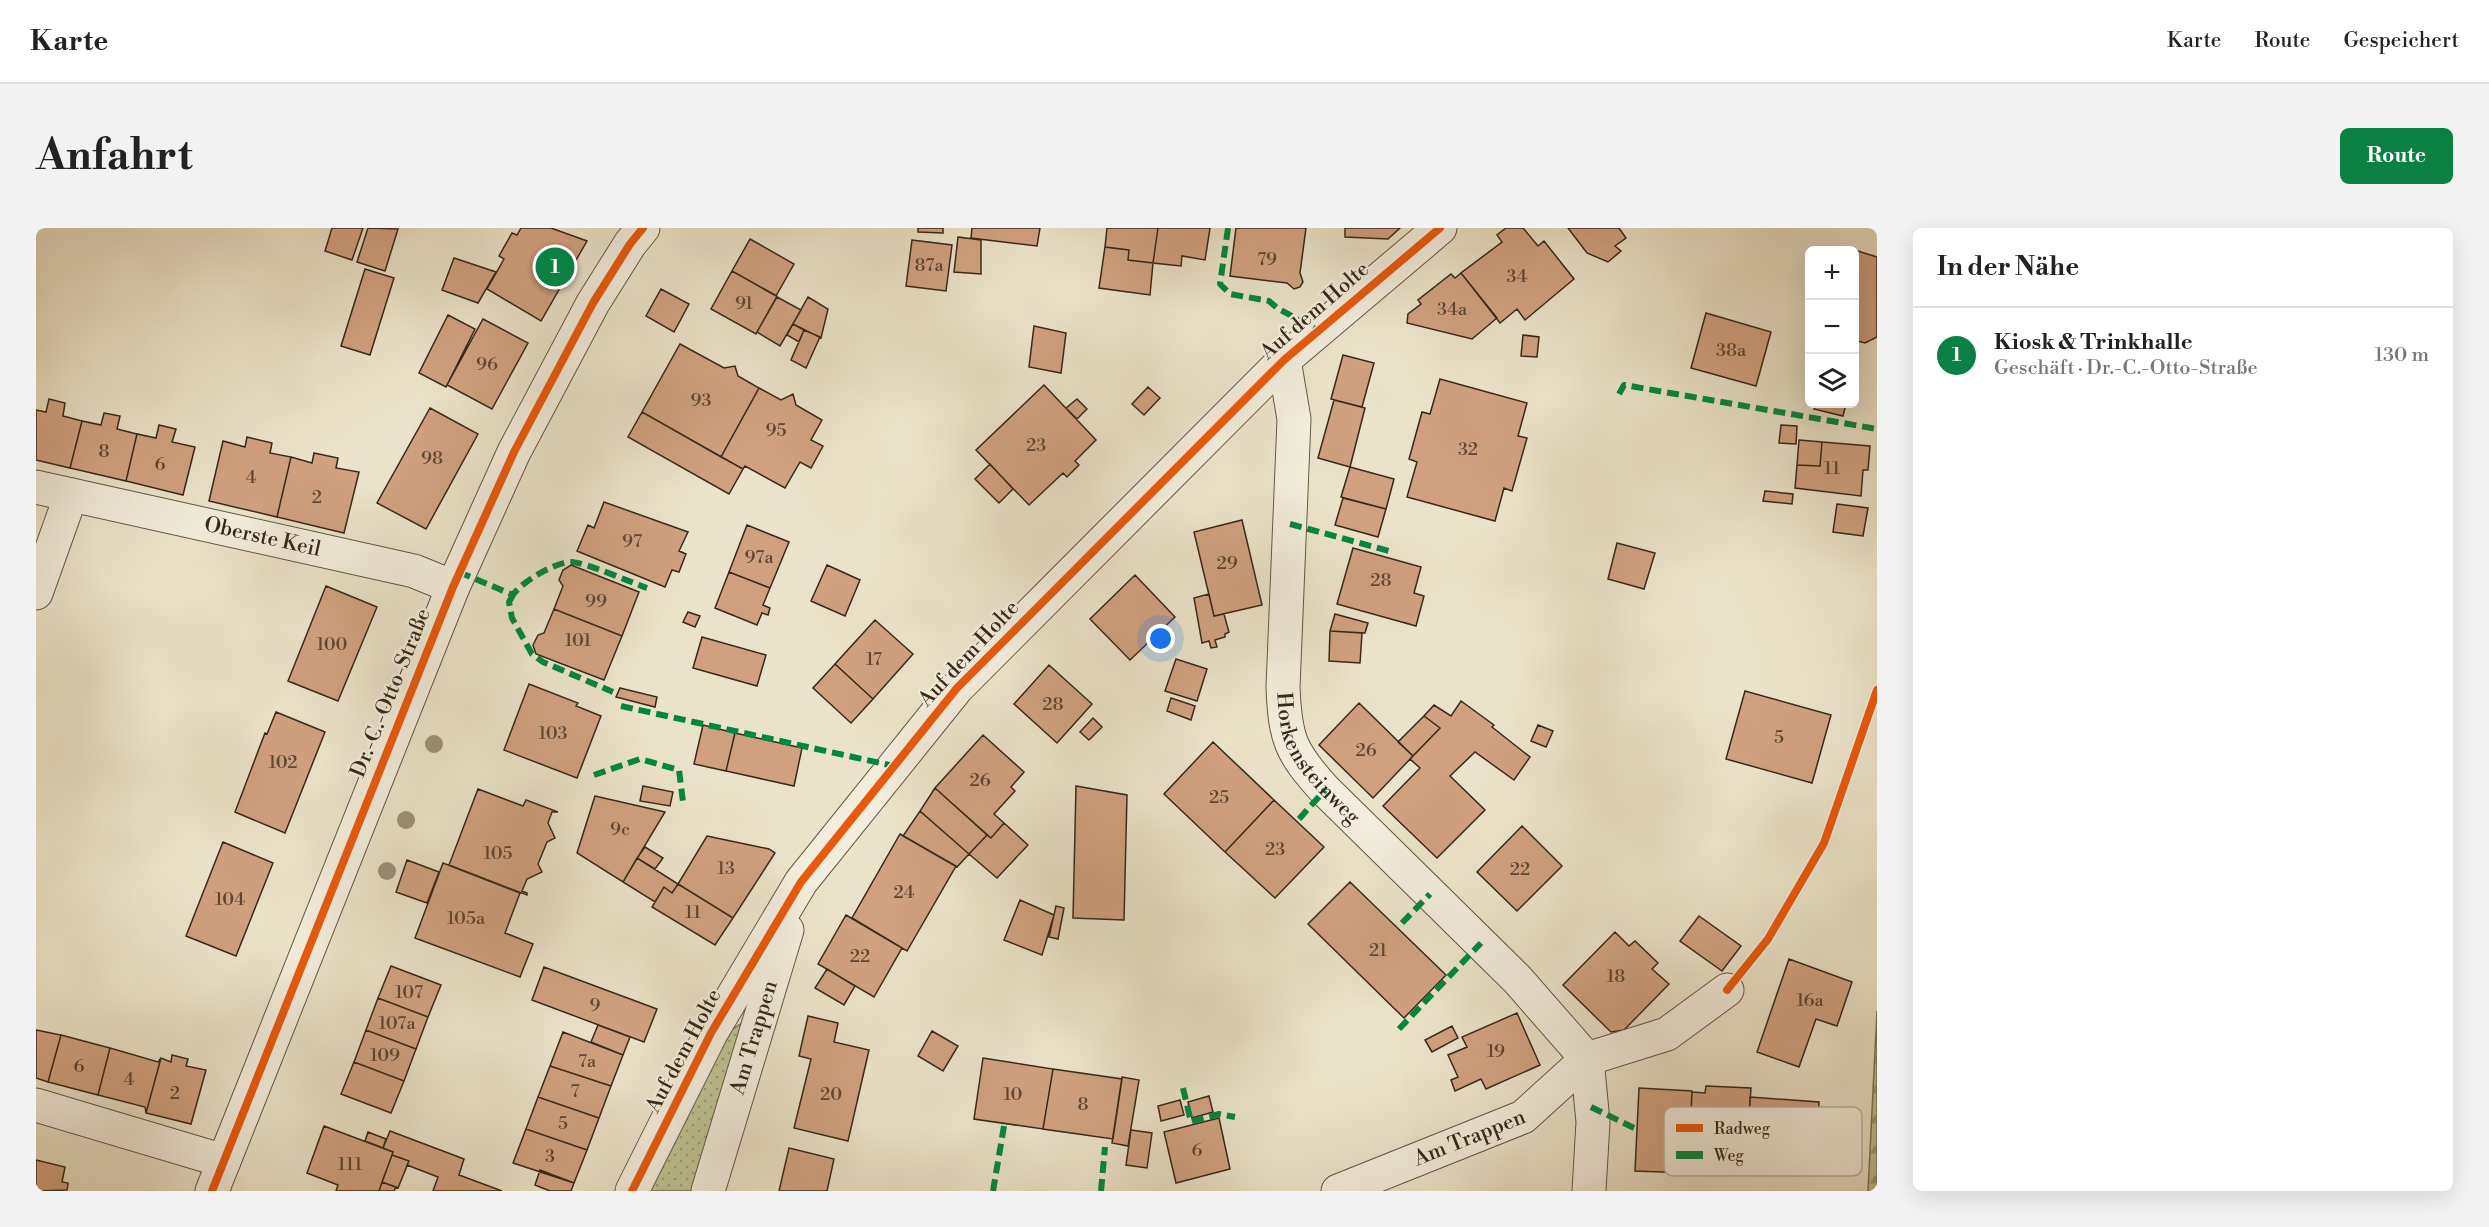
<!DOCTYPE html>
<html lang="de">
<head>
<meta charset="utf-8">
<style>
	body { margin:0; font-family:"Libre Bodoni",serif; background:#f2f2f2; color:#222 }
	.controls { position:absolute; right:18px; top:18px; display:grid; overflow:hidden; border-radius:9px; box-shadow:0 6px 24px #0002 }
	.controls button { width:54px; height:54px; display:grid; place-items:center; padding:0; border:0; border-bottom:2px solid #e0e0e0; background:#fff; color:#222; font:30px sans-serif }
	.you { position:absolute; left:1125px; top:411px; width:21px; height:21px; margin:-15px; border:4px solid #fff; border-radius:50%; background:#1a73e8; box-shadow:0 0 0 9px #1a73e833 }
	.badge { display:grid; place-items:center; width:39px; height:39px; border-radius:50%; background:#0b8043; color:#fff; font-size:20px; font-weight:700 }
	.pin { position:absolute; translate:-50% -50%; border:3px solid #fff; box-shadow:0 2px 6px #0006 }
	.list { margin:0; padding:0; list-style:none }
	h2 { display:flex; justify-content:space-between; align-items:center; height:78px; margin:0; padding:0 24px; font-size:26px }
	h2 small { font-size:20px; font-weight:400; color:#767676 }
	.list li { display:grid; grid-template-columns:39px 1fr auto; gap:18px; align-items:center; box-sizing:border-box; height:96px; padding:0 24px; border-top:2px solid #e0e0e0 }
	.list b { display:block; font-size:22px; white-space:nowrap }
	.list p { margin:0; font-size:20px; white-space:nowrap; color:#767676 }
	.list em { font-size:20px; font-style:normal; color:#767676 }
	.icon { flex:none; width:33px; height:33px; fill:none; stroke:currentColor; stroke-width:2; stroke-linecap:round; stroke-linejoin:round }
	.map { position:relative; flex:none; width:1841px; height:963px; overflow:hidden; border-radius:9px }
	header { display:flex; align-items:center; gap:36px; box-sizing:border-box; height:84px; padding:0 30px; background:#fff; border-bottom:2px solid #e0e0e0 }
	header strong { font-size:28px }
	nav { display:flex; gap:33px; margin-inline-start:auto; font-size:21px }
	.intro { display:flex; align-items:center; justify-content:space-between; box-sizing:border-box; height:144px; padding:0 36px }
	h1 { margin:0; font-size:42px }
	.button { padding:15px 27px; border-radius:9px; background:#0b8043; color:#fff; font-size:21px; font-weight:700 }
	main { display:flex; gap:36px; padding:0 36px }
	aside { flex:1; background:#fff; border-radius:9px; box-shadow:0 6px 24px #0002 }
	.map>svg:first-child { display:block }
</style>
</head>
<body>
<header>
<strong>Karte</strong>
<nav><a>Karte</a><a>Route</a><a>Gespeichert</a></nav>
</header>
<div class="intro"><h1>Anfahrt</h1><a class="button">Route</a></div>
<main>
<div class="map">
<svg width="1841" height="963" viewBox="0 0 1841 963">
	<defs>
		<pattern id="grass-dots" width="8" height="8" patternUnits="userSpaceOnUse" patternTransform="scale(1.5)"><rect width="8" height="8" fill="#bdc292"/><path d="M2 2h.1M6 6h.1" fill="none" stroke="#9a9e76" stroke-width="1.8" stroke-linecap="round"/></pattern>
		<pattern id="forest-firs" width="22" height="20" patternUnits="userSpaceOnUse" patternTransform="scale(1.5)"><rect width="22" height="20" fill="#bdc292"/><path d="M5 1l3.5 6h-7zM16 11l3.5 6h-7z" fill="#9a9e76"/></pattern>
	</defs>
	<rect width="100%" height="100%" fill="#ebe3c9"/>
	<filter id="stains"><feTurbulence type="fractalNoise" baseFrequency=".00333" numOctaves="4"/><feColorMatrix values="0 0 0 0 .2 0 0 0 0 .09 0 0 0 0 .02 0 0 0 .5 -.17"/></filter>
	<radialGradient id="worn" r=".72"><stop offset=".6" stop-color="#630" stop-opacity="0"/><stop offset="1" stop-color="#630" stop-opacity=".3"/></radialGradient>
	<path fill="url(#grass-dots)" stroke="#7a7556" stroke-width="1.5" d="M706,795L656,963H606L682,811Z"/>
	<path fill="url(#forest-firs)" stroke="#7a7556" stroke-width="1.5" d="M1841,783V963H1832Z"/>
	<path fill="#d1a17f" stroke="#372819" stroke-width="1.5" d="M296,0H327L316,32L289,23Z
		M332,0L362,1L349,43L321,34Z
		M485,0H515L551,13L505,93L451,61L468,31L463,28L476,5L481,7Z
		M882,0H907V5L882,4Z
		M936,0H1004L1001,18L935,10Z
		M1071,0H1122L1117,35L1092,32L1093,22L1069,19Z
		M1122,0H1174L1169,32L1146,28L1145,38L1117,35Z
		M1200,0H1270L1264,45L1267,54L1264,59L1258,61L1251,55L1194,48Z
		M1309,0H1364L1352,11L1309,9Z
		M1470,0H1487L1502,18L1508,13L1538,51L1489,92L1481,81L1464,95L1425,45L1466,14L1461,7Z
		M1532,0H1583L1590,10L1579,18L1585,23L1572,34L1551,25Z
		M922,9L945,12V46L918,44Z
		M714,11L758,36L740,68L696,43Z
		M876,12L916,17L910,63L870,58Z
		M1069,19L1093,22L1092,32L1117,35L1114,67L1063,60Z
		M1812,20L1841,29V109L1829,115L1818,112V22H1811Z
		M418,30L460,44L442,75L406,62Z
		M329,41L358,50L334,127L305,118Z
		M696,43L741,68L720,106L675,81Z
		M1425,45L1461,90L1436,111L1371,95L1372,86L1385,76L1382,72L1415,46L1419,50Z
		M625,61L653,76L638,104L610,88Z
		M741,69L765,82L744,118L721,104Z
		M772,69L792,81L785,110L757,96Z
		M1670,85L1735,104L1720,158L1655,140Z
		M412,87L439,101L410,159L383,145Z
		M447,91L492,115L456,181L411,157Z
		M757,96L768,102L763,114L751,107Z
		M998,98L1030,105L1025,145L993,139Z
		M768,102L784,109L770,140L755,132Z
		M1487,107L1503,109L1501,129L1485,128Z
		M644,116L688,140L699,138L702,148L723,160L685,229L606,184Z
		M1307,127L1338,135L1326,179L1295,171Z
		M1404,151L1491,175L1482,208L1491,210L1476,263L1468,260L1459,293L1371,269L1381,234L1373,231L1386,184L1394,186Z
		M1008,157L1060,212L1039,233L1043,237L1031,249L1027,245L993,277L940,222Z
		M1112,159L1124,170L1108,187L1096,176Z
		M723,160L745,172L757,166L760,177L786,192L775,212L787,218L775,240L764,234L749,260L709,238L707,241L685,229Z
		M13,171L29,175L27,188L46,193L34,240L0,232V182L10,184Z
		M1041,171L1051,181L1041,191L1030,180Z
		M1298,172L1329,180L1314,239L1282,230Z
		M1780,176H1810L1807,188L1778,181Z
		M394,180L442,206L390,301L341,275Z
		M606,184L707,241L693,266L592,209Z
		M68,185L84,188L81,201L101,206L90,253L34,240L46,193L65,197Z
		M123,197L140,201L136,214L159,219L147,267L90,253L101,206L120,210Z
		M1745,197L1761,198L1760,216L1743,215Z
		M211,209L236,215L234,225L255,229L241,289L173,273L187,213L209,219Z
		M1763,212L1786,214L1784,238L1761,237Z
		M1786,214L1834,218L1832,242H1827L1825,268L1759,260L1761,237L1784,238Z
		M278,225L302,230L300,240L323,244L308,305L241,289L255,229L276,235Z
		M954,236L977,261L963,275L939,251Z
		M1314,239L1358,251L1350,281L1305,269Z
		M1729,263L1757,266L1756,276L1727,273Z
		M1307,270L1350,281L1342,309L1299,297Z
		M568,274L652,304L643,323L650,326L643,344L636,342L629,359L541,323L552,297L558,300Z
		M1801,276L1832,280L1827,308L1797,304Z
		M1206,292L1226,377L1178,388L1158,304Z
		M711,297L753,314L734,360L693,344Z
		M1581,315L1619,325L1608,361L1572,351Z
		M1317,320L1385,339L1378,365L1388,368L1380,398L1301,376Z
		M535,337L603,364L586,408L518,381L527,358L523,352L527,342Z
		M791,337L824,352L809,388L775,373Z
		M693,344L734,360L727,377L734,380L732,387L726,385L721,397L679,380Z
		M1099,347L1139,389L1094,432L1054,391Z
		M290,358L341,379L302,473L252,453Z
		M1173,366L1178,388L1188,386L1193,404L1189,406V409L1179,412L1181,419L1175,420L1173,413L1166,415L1158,370Z
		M518,381L586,408L568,452L500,426L497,417L502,407L508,405Z
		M652,384L664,388L659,399L647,394Z
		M1299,386L1332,395L1329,405L1294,403Z
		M839,392L877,426L837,471L799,436Z
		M1294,403L1326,405L1324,435L1293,433Z
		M666,409L730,427L721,458L657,440Z
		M1140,431L1171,441L1161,473L1129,463Z
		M799,436L837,471L815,495L777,460Z
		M1013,437L1056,476L1021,515L978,476Z
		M493,456L542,475L540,478L565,488L541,550L468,522Z
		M584,460L621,469L619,479L580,469Z
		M1709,463L1795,487L1776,555L1690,531Z
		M1135,470L1159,478L1155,492L1131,483Z
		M1425,473L1458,497L1456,499L1494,529L1478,552L1439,524L1414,548L1449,582L1401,630L1347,578L1384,540L1374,531L1404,500L1388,488L1398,477L1415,488Z
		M1323,475L1377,528L1337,570L1283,517Z
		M240,484L289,504L249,605L199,584L229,505L231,506Z
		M1388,488L1404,500L1377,528L1362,514Z
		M1057,490L1066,499L1053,512L1044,504Z
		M667,497L699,505L690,543L658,536Z
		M1502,497L1517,503L1510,519L1495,513Z
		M699,505L766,520L758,558L690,543Z
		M947,507L988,544L975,559L979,563L958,586L968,595L955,610L899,560Z
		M1177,514L1238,572L1189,624L1128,566Z
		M607,558L637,564L634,578L604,573Z
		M1040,558L1091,567L1088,692L1037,690Z
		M899,560L951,607L933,626L884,583Z
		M442,561L487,578L490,572L522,584H516L512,595L519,610L511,614L502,636L506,644L491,651L486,663L491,665V667L413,637Z
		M559,568L629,584L587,654L541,625Z
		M1238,572L1288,619L1239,670L1189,624Z
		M884,583L933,626L921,639L867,608Z
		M968,595L992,617L961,650L933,626L951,607L955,610Z
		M1486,598L1526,638L1481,683L1441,644Z
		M864,606L920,638L871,723L816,690Z
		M671,608L733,621L739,625L697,690L642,656Z
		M187,614L237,635L200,728L150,708Z
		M609,619L627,630L619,641L601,630Z
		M601,630L642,656L636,665L628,659L619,674L587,654Z
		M371,632L403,644L391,675L360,664Z
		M407,635L484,665L469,705L497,716L484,749L379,710Z
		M1314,654L1410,747L1368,790L1272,696Z
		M642,656L697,690L679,717L616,679L628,659L636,665Z
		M984,672L1018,687L1006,727L968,712Z
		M1020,678L1028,680L1022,711L1013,709Z
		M810,687L866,720L838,769L782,736Z
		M1663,688L1705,718L1686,743L1644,713Z
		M1579,704L1593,718L1599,713L1622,735L1616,741L1633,756L1588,802L1575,804L1527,757Z
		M1753,731L1816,754L1801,798L1780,791L1763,839L1721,824Z
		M355,738L405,757L392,789L342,770Z
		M508,739L621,781L608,814L496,772Z
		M791,741L819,758L808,777L779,760Z
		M342,770L392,789L380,821L330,802Z
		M1481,785L1504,837L1450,861L1445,851L1419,863L1415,852L1422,849L1412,827L1431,819L1426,809Z
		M772,788L802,795L798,814L833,822L812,913L758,900L775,831L763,828Z
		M562,797L594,809L587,827L555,814Z
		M1416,798L1422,810L1396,824L1389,812Z
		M0,802L25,807L12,854L0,850Z
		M330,802L380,821L368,853L318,834Z
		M896,803L922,818L907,843L882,828Z
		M527,804L587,827L575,858L514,838Z
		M25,807L74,820L62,867L12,854Z
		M74,820L122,834L125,830L110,885L109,879L62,867Z
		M136,827L152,831L150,838L170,842L155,896L110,885L125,830L135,834Z
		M947,830L1017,841L1007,901L938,891Z
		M318,834L368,853L355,885L305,866Z
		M514,838L575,858L563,890L502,869Z
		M1017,841L1086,851L1077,911L1007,901Z
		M1086,849L1103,852L1092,918L1076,915Z
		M1670,858L1715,860L1713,890L1655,887L1656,864L1669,865Z
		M1603,860L1656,863L1652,945L1599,943Z
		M1173,868L1177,884L1156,890L1152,874Z
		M502,869L563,890L551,922L490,901Z
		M1714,869L1783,874L1782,892L1789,897L1782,902L1780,920L1736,917L1737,903L1713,901Z
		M1144,872L1148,887L1125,893L1122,878Z
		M1183,890L1194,941L1140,955L1128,904Z
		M288,898L357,924L343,963H300L302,957L271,945Z
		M490,901L551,922L538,955L477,935Z
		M1095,902L1116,905L1111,940L1090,937Z
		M354,903L428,931L423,947L466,963H397L402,949L371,937L373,933L356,927L357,924L347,920Z
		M332,904L350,911L347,920L329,913Z
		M753,920L798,931L791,963H743Z
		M356,927L373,933L362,960L346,954Z
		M0,932L29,939L26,954L32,955L31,962L0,963Z
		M504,942L538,955L535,963H514L499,957Z
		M346,954L360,959L358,963H343Z"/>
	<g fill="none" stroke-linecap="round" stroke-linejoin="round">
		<defs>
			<g id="minor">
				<path id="s1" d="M1248,132L1258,191L1247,459C1249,510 1254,524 1289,562L1481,751L1551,831L1557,894L1553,963"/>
				<path id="s2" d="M0,259L378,343L417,359"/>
				<path d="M0,365L35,267"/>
				<path d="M0,877L188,933"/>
				<path d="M176,963L417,359L478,224L557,75L594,16L607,0"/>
				<path d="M596,963L675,805L765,654L921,460L1248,132L1404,0"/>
				<path id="s3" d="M672,963L751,702"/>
				<path id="s4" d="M1302,963L1487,889L1551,831L1631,806L1691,762"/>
			</g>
		</defs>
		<use href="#minor" stroke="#645745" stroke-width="35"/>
		<use href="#minor" stroke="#f2eddc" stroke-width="33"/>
		<path stroke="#372819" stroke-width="1.5" d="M176,963L417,359L478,224L557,75L594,16L607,0"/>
		<path stroke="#00873e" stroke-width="6" stroke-dasharray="12 6" stroke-linecap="butt" d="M1192,0L1184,56L1194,66L1233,73L1241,80L1283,103
			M1583,166L1588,157L1841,201
			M1254,296L1353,323
			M423,344L477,367C485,354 521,333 536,334C551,335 594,354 611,360
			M477,367L473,374L476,390L496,426L507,434L577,464
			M585,478L858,538
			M558,547L604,531L643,542L647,574
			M1263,591L1289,562
			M1366,695L1394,666
			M1363,801L1445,715
			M1147,860L1155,894L1183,886L1199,889
			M1555,879L1598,900
			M957,963L968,898
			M1065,963L1069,919"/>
		<defs>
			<path id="cycleway" d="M1691,762L1732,711L1788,615L1841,462
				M176,963L417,359L478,224L557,75L594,16L607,0
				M596,963L675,805L765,654L921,460L1248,132L1404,0"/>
		</defs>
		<use href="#cycleway" stroke="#f2eddc" stroke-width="11"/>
		<use href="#cycleway" stroke="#e8590c" stroke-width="8"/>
	</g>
	<g fill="#9a9179">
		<circle cx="398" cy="516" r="9"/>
		<circle cx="370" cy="592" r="9"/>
		<circle cx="351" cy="643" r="9"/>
	</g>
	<g text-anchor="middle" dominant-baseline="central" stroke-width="5" stroke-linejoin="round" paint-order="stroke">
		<g font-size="18" fill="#5e4632">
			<text x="1231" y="31">79</text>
			<text x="893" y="37">87a</text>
			<text x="1481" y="48">34</text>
			<text x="708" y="75">91</text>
			<text x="1416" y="81">34a</text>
			<text x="1695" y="122">38a</text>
			<text x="451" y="136">96</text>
			<text x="665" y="172">93</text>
			<text x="740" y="202">95</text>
			<text x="1000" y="217">23</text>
			<text x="1432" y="221">32</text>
			<text x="68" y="223">8</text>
			<text x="396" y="230">98</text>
			<text x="124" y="236">6</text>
			<text x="1796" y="240">11</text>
			<text x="215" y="249">4</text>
			<text x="281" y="269">2</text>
			<text x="596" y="313">97</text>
			<text x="723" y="329">97a</text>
			<text x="1191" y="335">29</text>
			<text x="1345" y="352">28</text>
			<text x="560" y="373">99</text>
			<text x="542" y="412">101</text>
			<text x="296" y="416">100</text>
			<text x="838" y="431">17</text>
			<text x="1017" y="476">28</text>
			<text x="517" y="505">103</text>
			<text x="1743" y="509">5</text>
			<text x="1330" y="522">26</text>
			<text x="247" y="534">102</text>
			<text x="944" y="552">26</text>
			<text x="1183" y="569">25</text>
			<text x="584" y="601">9c</text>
			<text x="1239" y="621">23</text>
			<text x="462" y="625">105</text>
			<text x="690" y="640">13</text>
			<text x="1484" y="641">22</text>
			<text x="868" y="664">24</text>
			<text x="194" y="671">104</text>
			<text x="657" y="684">11</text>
			<text x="430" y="690">105a</text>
			<text x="1342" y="722">21</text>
			<text x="824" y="728">22</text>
			<text x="1580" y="748">18</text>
			<text x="373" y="764">107</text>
			<text x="1774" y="772">16a</text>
			<text x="559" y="777">9</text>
			<text x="361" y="795">107a</text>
			<text x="1460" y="823">19</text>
			<text x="349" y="827">109</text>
			<text x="551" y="833">7a</text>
			<text x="43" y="838">6</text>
			<text x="93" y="851">4</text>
			<text x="539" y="863">7</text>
			<text x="139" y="865">2</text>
			<text x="795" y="866">20</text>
			<text x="977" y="866">10</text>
			<text x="1047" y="876">8</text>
			<text x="527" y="895">5</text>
			<text x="1161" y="922">6</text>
			<text x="514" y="928">3</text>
			<text x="314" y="936">111</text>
		</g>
		<g font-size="21" fill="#372819" stroke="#f2eddc">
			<text transform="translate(1279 83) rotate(-41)">Auf dem Holte</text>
			<text stroke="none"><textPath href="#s2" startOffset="232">Oberste Keil</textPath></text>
			<text transform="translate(933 426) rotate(-47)">Auf dem Holte</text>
			<text transform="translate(355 465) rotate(-68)">Dr.-C.-Otto-Straße</text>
			<text stroke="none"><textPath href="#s1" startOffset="410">Horkensteinweg</textPath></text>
			<text stroke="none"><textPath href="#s3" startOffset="160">Am Trappen</textPath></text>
			<text transform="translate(648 823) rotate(-62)">Auf dem Holte</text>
			<text stroke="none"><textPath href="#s4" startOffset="142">Am Trappen</textPath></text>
		</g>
	</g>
	<rect x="1628" y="879" width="198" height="69" rx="9" fill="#f2eddc" stroke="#bab2a2" stroke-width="1.5"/>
	<rect x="1640" y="896" width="27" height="8" fill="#e8590c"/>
	<rect x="1640" y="923" width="27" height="8" fill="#00873e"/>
	<g font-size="16" fill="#372819">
		<text x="1678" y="906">Radweg</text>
		<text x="1678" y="933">Weg</text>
	</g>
	<rect width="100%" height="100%" filter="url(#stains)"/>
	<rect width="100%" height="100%" fill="url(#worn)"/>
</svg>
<div class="controls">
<button>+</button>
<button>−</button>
<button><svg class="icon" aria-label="layers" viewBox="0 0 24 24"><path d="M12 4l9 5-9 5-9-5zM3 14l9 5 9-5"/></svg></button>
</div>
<div class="you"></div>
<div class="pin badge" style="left:519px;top:39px">1</div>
</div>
<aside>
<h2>In der Nähe<small></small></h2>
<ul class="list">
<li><span class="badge">1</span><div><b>Kiosk &amp; Trinkhalle</b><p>Geschäft · Dr.-C.-Otto-Straße</p></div><em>130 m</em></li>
</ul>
</aside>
</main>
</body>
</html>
